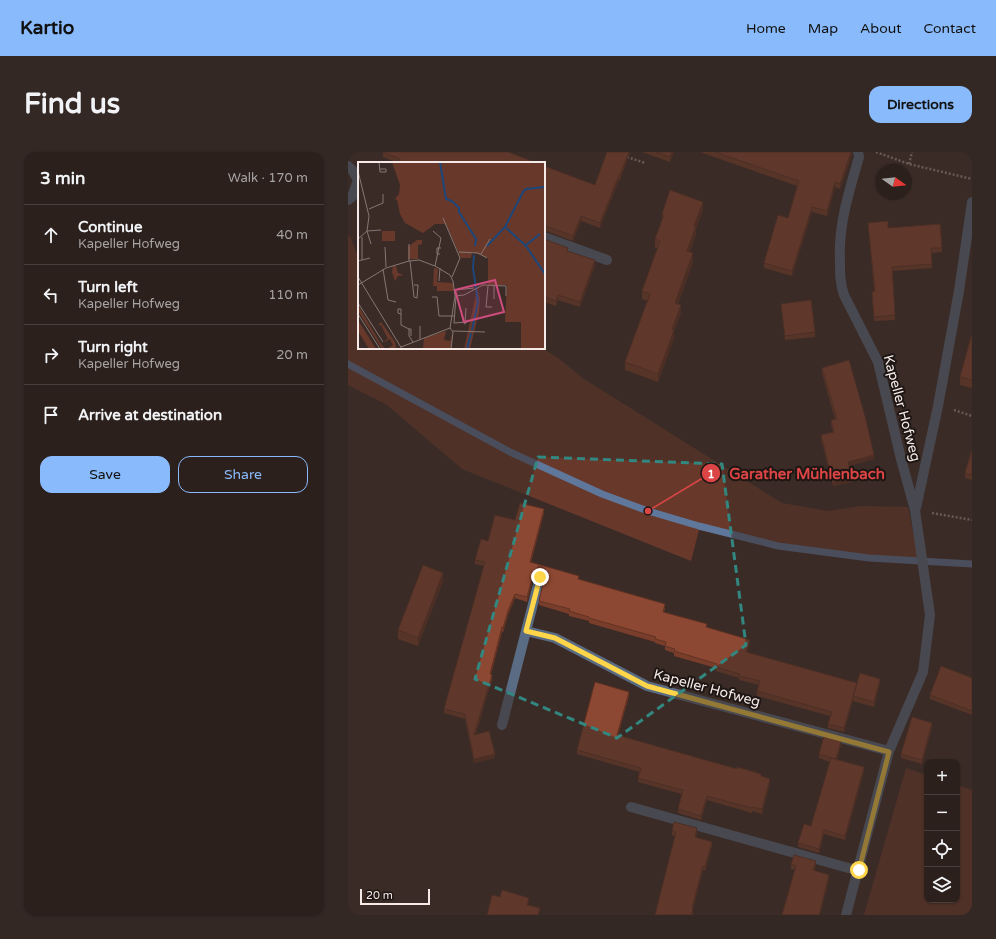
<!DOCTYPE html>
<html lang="en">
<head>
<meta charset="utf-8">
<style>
	body { margin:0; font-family:"Varela Round",sans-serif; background:#342825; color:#f1f3f6 }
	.controls { position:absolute; right:12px; bottom:12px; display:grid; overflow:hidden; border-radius:8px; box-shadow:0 1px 3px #0004 }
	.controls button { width:36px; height:36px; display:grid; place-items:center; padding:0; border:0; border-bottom:1px solid #483e3b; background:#2c201c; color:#f1f3f6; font:20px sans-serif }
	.compass { position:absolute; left:528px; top:12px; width:36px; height:36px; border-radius:50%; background:#2c201c; box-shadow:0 1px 3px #0004; rotate:105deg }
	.scale { position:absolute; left:12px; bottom:10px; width:70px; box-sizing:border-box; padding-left:4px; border:2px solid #f5eae7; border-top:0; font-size:11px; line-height:14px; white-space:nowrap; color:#f5eae7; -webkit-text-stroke:3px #1d1613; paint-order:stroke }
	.stop { position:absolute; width:12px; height:12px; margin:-9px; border:3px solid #ffd54a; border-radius:50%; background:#fff }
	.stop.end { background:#ffd54a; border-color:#fff; box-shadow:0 1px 4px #0008 }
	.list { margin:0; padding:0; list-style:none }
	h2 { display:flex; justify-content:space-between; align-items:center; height:52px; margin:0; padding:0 16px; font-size:17px }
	h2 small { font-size:13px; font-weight:400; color:#a6a3a3 }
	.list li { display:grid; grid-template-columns:26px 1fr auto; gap:12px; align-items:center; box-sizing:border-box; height:60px; padding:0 16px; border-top:1px solid #483e3b }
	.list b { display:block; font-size:15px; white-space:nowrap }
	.list p { margin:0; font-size:13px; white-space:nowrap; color:#a6a3a3 }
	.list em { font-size:13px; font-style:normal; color:#a6a3a3 }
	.actions { display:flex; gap:8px; padding:12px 16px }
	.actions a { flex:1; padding:9px 0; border:1px solid #88bafc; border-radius:12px; text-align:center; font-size:14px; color:#88bafc }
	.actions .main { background:#88bafc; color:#111 }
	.icon { flex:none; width:22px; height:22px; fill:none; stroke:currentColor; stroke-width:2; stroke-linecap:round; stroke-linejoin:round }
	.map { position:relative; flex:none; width:624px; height:763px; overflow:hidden; border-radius:12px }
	header { display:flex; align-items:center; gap:24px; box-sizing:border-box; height:56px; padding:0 20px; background:#88bafc; color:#111 }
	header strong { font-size:19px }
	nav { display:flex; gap:22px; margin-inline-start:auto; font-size:14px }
	.intro { display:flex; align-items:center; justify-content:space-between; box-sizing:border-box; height:96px; padding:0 24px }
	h1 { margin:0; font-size:28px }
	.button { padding:10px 18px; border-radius:12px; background:#88bafc; color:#111; font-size:14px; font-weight:700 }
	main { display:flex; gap:24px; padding:0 24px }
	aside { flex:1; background:#2c201c; border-radius:12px; box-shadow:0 1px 3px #0004 }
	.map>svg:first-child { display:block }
</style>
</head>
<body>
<header>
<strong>Kartio</strong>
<nav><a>Home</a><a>Map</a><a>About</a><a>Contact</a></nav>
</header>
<div class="intro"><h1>Find us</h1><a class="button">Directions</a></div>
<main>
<aside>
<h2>3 min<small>Walk · 170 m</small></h2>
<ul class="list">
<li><svg class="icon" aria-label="ahead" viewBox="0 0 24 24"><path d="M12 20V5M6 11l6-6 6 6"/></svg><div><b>Continue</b><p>Kapeller Hofweg</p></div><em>40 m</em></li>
<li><svg class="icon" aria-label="left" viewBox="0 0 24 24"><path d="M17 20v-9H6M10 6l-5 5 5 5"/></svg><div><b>Turn left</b><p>Kapeller Hofweg</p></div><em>110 m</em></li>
<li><svg class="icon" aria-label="right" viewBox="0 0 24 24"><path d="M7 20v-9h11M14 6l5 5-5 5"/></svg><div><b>Turn right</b><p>Kapeller Hofweg</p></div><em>20 m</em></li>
<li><svg class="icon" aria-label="arrive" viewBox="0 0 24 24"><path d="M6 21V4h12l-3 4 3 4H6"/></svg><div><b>Arrive at destination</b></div></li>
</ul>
<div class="actions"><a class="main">Save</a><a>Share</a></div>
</aside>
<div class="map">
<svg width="624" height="763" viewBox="0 0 624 763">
	<rect width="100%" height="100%" fill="#3b2b26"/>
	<path fill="#68392b" d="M0,84H2L11,107V196H194L210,206L236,227L434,351L480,359L513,354L560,355L571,411L431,396L351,378L343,409L114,317L39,253L0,233Z
		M558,616L579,623V748H609V633L624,638V763H516Z"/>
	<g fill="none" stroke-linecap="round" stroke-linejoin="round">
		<path stroke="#5e779b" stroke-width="7" d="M0,212L162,300L254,342L300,359L351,374L430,394L521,406L624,412"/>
		<path stroke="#9d908c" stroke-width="2.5" stroke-dasharray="2 2" stroke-linecap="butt" d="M528,0L561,12L624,27
			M279,5L297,11
			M561,12L564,0
			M606,258L624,264
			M584,361L624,368"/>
		<path stroke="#596c84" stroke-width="10" d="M0,14L5,19L10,28L4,45L0,48
			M196,85L259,108
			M568,356L590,254L611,139L624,50
			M178,479L192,425
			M154,573L178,479L207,486L299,534L541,599
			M283,655L511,719
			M498,763L541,599L575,520L582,463L567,358L553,307L530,210L496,143C492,131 492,122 492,110C490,73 501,40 511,5L510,0"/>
	</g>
	<path fill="#783e2b" d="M35,0L189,11H50L35,5Z
		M282,0L272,28H271L252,76L233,69L225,89L198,79H196V14L247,33Z
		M294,0H326L322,10Z
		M352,0H504V3L492,37L487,35L479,64L464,60L444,124L416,116V111L440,66L449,34Z
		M355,58L348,77V82L342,100L345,110L330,152L333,161L326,179V186L310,230L277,218V210L300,149L294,147V139L310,96H307V87L314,70V62Z
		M520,71L540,76L594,96V100L583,101L584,116L544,119L547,168L526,169L524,144L526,139Z
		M196,87L247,114L232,155L210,148L208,154L196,150Z
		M433,152L467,180V185L437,188Z
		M624,185V236L612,233V225Z
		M474,216L526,307L501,314L504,330L485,334L473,287V283L485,280L483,273V268L487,267L474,221Z
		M624,298V328L617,326V321Z
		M196,361L183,410L231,428L317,456L316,460L402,492L399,500L509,531H532L526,555L505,549V548L496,580L480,576V572L482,564L409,544V539L411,533L391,528V526L368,519V516L326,504V501L317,498V494L307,491V490L241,471V469L221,464V462L191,453V449L198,422L196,420L191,419L186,423L179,450L167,446L160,463L155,480H154L143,522L144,527L128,582L147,606L126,611L117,567L96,561V557L136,414L127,412V408L140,389L167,368Z
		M95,429L70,494L50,487V478Z
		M624,526V563L582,547V543Z
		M281,544L270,583L413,624L422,631L414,662L404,659V661L359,648L353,668L330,661V657L334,642L290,630V626L292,620L229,602V598Z
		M584,575L574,612L553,606V602Z
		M493,593L489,607L516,619L497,688L476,682L471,701L450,695V691L463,674L482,610L471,606V602Z
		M324,679L349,680L348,685L364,694L357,719L355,718L345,757V763H307L327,684L324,683Z
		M443,712L468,714L466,719L481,727L472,763H434L447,718L443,717Z"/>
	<path fill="#623223" d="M281,0H282L272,28V23Z
		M324,0H326L322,10V5Z
		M503,0H504V3L492,37V32Z
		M271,23V28L252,76V71Z
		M487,30V35L479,64V59Z
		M355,50V58L348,77V82L339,107V99L346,74Z
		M464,55V60L444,124V119Z
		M233,64V69L225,89V84Z
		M345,101V110L327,159V151Z
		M247,108V114L232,155V150Z
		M210,143V148L208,154V149Z
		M333,153V161L326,179V186L310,230V222L324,177Z
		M526,303V307L500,314V310Z
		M504,325V330L485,334V330Z
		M196,357V361L182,414V410Z
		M191,414V419L186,423L179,450V445L186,419Z
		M95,421V429L70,494V486Z
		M167,442V446L160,463L155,480V476L160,459Z
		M154,475V480L142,526V522Z
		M402,488V492L398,504V500Z
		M144,523V527L126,587V583Z
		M532,527V531L526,555V550Z
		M509,531L505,544V548L496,580V576Z
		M281,540V544L269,587V583Z
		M584,571V575L574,612V608Z
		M493,589V593L488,611V607Z
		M147,602V606L126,611V607Z
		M516,615V619L497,688V684Z
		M422,627V631L414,662V657Z
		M359,644V648L353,668V664Z
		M349,676V680L347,689V685Z
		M476,678V682L471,701V697Z
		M364,690V694L357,719V714Z
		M468,709V714L465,723V718Z
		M355,714V718L344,761V756Z
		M481,723V727L472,763H471Z"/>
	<path fill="#8c4832" stroke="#623223" d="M35,0H160L189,11H51L52,7Z
		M259,0H281L272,23H271L252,71L233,64L225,84L198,74H196V14L247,33Z
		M308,0H324L322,5Z
		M367,0H503L492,32L487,30L479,59L464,55L444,119L416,111L430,63L440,66L451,29Z
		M322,38L355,50L346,74H348L339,99L345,101L327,151L333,153L324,177L326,178L310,222L277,210L302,142L294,139L312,89L307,87L316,63L314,62Z
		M540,69V76L592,72L594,96H583L584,112L544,115L547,163L526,165L524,140L527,139L520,71Z
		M196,87L220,96L219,99L247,108L232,150L210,143L208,149L196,144Z
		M463,148L467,180L437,184L433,152Z
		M623,185H624V228L612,225Z
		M501,208L518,268L526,303L500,310L504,325L485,330L473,283L486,280L483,268L489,267L474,216Z
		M624,298V323L617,321Z
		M172,351L196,357L182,410L231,424L230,427L317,452L315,460L359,472L358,475L402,488L398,500L509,531L496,576L480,572L484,560L409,539L412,529L391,524L392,522L368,515L369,512L326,499L327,497L317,494L318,490L307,487L308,485L241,466V465L221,459L222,457L191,449L198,419L196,416L191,414L186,419L179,445L167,442L160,459L155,476L154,475L142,522L144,523L126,583L141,579L147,602L126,607L117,562L96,557L137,410L127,408L133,387L140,389L147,363L167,368Z
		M75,413L95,421L70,486L50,478Z
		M593,514L624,526V559L582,543Z
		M512,521L532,527L526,550L505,544Z
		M247,530L281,540L269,583L389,617V615L413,622V624L422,627L414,657L404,655V656L359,644L353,664L330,657L335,638L290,626L293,616L229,598Z
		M564,565L584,571L574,608L553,602Z
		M476,584L493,589L488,607L471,602Z
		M483,606L516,615L497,684L476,678L471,697L450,691L456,672L463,674Z
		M326,670L349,676L347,685L364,690L357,714H355L344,756L345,757L343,763H307L322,704L328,680L324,679Z
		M446,703L468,709L465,718L481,723L471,763H434L448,714L443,712Z
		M154,738L181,746L179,753L192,756L190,763H139L144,743L152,745Z"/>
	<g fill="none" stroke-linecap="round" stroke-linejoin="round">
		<path stroke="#ffd54a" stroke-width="5" d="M192,425L178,479L207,486L299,534L541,600L511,718"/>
	</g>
	<path d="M0 0H624V763H0ZM190,305L374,312L398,493L269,586L127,527Z" fill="#3b2b26" fill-opacity=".55" fill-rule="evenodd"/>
	<path fill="none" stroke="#328780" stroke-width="3" stroke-dasharray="8 5" stroke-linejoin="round" d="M190,305L374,312L398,493L269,586L127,527Z"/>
	<g text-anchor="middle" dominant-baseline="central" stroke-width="4" stroke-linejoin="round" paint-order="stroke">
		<g font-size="14" fill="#f5eae7" stroke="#1d1613">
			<text transform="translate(554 256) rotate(75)">Kapeller Hofweg</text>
			<text transform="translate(359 536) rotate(15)">Kapeller Hofweg</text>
		</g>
	</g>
	<g transform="translate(10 10)">
		<rect width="187" height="187" fill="#3b2b26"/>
		<path d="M34,0H187V187H163V160H147L149,123H130V96L114,90L113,96H103L88,62H77L65,71L47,61L42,52L39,38L37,37L41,32L42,23ZM24,69H37V79H24ZM59,78H64V82L60,83V97H50V85ZM35,104H38L40,111L46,113L40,114L37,119L34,110ZM76,106L80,107L79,120L95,121L96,129H79V124H75ZM119,125L122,137L121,150L112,187H106L118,133L117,127ZM0,143L21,179L27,187H24L0,149ZM0,158L18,187H11L0,169ZM23,160L37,180L38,187H29L35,183L32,177L27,180L26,179L30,177L23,163H20ZM88,169L86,178L92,179L94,172L93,187H65L66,176Z" fill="#68392b"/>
		<path fill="none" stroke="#1d467a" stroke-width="2" d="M82,0L88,37L94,39L101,46V50L118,77L117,84M147,65L168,84L187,112M168,83L182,72M129,84L147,65L165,30L168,27L187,25M114,168L120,140L115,106L116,93M109,187L113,171"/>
		<path fill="none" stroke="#857773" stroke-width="1" d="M21,0L22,10H28V7H22M0,9L11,54L9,69L0,77M11,47L25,41V32M85,56L102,96L94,115M75,69L83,76L77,104M4,75V98M13,82L9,69L23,68M27,85L28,105M101,90L120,91L129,96M82,92H79V86H83M123,92L132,77M0,99L12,96M51,99V82M52,99L56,135L59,136L60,123H56M25,107L30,138L38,140M0,115L44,187M81,119L82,106M0,123L28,106L51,99L61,98L77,104L92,113L95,119L97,134L92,166M130,124L128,145H134M97,128L116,126M97,134L106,133L125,123L148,124V134M74,135H79L81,154H96M136,137V124M0,141L25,180M0,152L22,187M43,152V147H40V151L43,152V163L51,167M107,160L108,146M96,161L98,134M96,161L109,160L106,162M92,166L95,170L93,187M95,169L127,170M53,174V167H51V174L55,180M62,177V164M43,185L92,166"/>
		<path fill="#cf4c7e" fill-opacity="0.15" stroke="#cf4c7e" stroke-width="2" d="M137,118L146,150L106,160L97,128Z"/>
		<rect width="187" height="187" fill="none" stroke="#f5eae7" stroke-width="2"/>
	</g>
	<path fill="none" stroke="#db4545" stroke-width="1.5" d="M300 359L363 321"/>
	<g fill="#db4545" stroke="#1d1613" stroke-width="1.5">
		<circle cx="300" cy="359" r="4"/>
		<circle cx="363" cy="321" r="10"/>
	</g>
	<g font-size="12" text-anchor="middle" font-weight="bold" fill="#fff">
		<text x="363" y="326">1</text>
	</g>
	<g font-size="15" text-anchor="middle" font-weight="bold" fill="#db4545" stroke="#1d1613" stroke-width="4" stroke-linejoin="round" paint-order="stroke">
		<text x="459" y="327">Garather Mühlenbach</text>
	</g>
</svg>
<div class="controls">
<button>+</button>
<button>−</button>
<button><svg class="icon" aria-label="locate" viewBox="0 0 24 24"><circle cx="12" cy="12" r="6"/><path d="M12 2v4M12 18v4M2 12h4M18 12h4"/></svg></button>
<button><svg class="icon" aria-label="layers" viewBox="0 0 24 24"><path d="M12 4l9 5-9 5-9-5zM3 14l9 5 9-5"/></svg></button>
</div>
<svg class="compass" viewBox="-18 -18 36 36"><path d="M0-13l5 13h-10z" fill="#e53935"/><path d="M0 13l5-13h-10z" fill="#a6a3a3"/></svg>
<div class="scale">20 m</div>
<div class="stop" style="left:511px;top:718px"></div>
<div class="stop end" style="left:192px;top:425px"></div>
</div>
</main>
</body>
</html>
